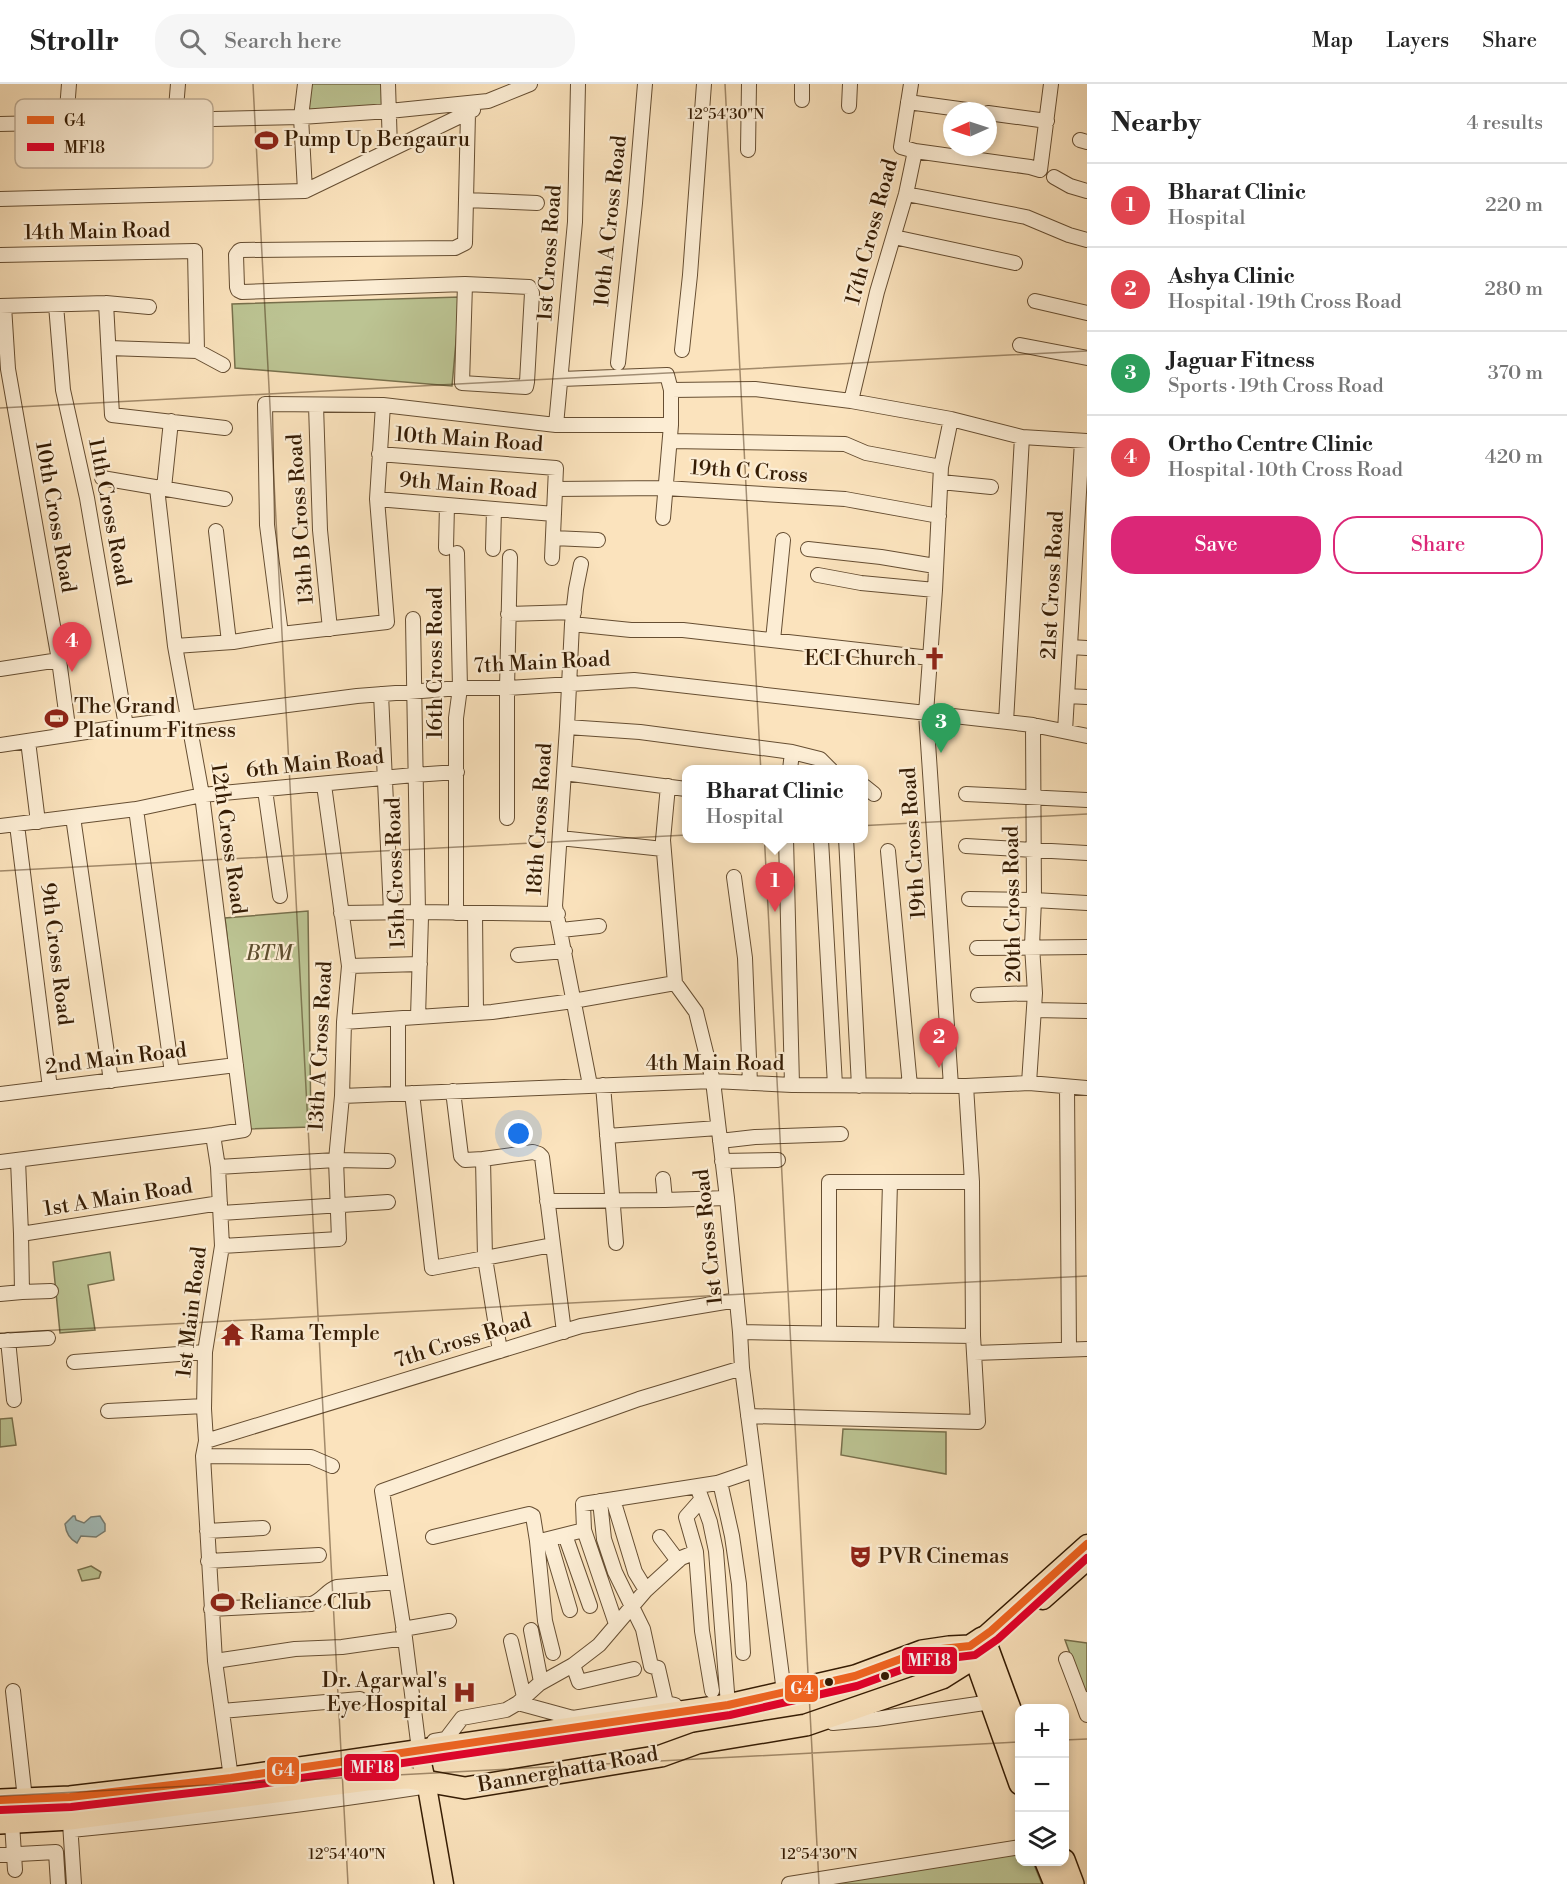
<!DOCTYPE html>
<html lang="en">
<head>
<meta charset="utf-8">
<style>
	body { margin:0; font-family:"Libre Bodoni",serif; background:#f6f6f6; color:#222 }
	.controls { position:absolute; right:18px; bottom:18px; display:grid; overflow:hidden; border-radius:12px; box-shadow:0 3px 9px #0003 }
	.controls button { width:54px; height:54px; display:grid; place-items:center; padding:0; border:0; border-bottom:2px solid #e0e0e0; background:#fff; color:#222; font:30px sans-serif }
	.compass { position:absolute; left:943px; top:18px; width:54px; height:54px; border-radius:50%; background:#fff; box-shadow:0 3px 9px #0003; rotate:267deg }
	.you { position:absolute; left:519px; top:1050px; width:21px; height:21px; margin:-15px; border:4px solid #fff; border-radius:50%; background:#1a73e8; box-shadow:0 0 0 9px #1a73e833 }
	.badge { display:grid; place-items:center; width:39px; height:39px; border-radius:50%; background:#db2777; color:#fff; font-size:20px; font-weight:700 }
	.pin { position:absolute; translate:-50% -50px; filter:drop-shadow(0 2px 3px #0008) }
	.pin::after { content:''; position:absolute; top:32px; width:21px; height:18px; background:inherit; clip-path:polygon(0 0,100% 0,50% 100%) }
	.popup { position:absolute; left:682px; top:681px; width:186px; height:78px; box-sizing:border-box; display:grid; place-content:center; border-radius:12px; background:#fff; filter:drop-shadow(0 2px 4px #0005); font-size:20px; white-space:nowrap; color:#767676 }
	.popup b { font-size:22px; color:#222 }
	.popup::after { content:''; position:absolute; left:50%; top:100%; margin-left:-12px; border:12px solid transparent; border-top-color:#fff }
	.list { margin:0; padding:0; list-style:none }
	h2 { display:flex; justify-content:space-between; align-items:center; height:78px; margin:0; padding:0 24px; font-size:26px }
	h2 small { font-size:20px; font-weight:400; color:#767676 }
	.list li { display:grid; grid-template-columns:39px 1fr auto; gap:18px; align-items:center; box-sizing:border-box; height:84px; padding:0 24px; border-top:2px solid #e0e0e0 }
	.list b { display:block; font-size:22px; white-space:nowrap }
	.list p { margin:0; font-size:20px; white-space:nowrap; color:#767676 }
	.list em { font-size:20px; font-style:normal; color:#767676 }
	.actions { display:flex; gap:12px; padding:18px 24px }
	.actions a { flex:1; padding:14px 0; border:2px solid #db2777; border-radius:24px; text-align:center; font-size:21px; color:#db2777 }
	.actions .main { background:#db2777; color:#fff }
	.icon { flex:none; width:33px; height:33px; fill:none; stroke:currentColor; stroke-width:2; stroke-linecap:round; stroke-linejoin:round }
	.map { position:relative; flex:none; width:1087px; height:1800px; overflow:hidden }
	header { display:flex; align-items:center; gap:36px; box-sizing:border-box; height:84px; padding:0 30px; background:#fff; border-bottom:2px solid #e0e0e0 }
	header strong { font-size:28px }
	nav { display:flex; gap:33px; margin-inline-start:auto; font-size:21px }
	.search { width:420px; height:54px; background:#f6f6f6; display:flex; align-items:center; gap:15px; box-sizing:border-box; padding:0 21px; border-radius:24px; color:#767676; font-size:22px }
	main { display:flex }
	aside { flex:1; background:#fff }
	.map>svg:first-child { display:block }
</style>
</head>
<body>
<header>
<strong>Strollr</strong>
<div class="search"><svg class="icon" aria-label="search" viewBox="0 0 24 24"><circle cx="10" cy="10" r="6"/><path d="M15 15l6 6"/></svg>Search here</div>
<nav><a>Map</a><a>Layers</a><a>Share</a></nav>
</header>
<main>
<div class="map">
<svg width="1087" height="1800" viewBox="0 0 1087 1800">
	<rect width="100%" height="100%" fill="#fbe3bd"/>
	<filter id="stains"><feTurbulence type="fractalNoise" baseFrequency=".00333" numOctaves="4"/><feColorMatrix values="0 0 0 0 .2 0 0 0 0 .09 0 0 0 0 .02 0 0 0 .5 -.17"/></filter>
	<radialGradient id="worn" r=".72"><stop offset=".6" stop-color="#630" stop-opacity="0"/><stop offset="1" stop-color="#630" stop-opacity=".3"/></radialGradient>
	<path fill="#bcc493" stroke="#78704c" stroke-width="1.5" d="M308,0H384L385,23L305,30Z
		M460,213L452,302L235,284L232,220Z
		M308,827L311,1043L249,1045L225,834Z
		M110,1168L114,1196L88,1201L95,1246L60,1249L53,1178Z
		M12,1334L16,1361L0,1363V1335Z
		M843,1345L946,1348V1390L841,1371Z
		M91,1482L101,1488L99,1494L82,1497L78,1486Z
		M1065,1556L1087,1559V1611H1085Z
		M1019,1769L1020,1778H1033L1042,1800H824Z"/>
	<path fill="#a2bcba" stroke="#767c71" stroke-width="1.5" d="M73,1432H75L76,1436L84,1439L91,1433L100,1432L105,1440V1447L96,1453L81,1452L77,1459C69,1455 66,1449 65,1440Z"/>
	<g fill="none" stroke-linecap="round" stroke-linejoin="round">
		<defs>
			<path id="minor" d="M305,0L301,33L305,107
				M388,0L390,65
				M802,16V0
				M908,18L974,27
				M849,22L850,0
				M988,29L1047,37
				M175,36L178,0
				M66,39L69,0
				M0,40L301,33L389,27L488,17L530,0
				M1080,56L1087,58
				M748,66L749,0
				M915,67L1030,83L1040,86L1051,0
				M1054,93L1070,102L1087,107
				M906,110L1026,133L1069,151L1087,156
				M0,115L305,107L473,26
				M466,116L537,119
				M894,153L1015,179
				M0,171L195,167L197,267
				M465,200L462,299L526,303L527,298L532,209L529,203L465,200L242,208L238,206L237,203L236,171L239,167L241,166L455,164L465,159L468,29
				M1035,217L1087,229
				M106,219L112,331L225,344
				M56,221L63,306L87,414L126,642
				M0,222L106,219L149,223
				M4,222L8,285L59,576L69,650
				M1020,261L1087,274
				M109,264L197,267L223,281
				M682,266L690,191L704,0
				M618,279L635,119L645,0
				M561,295L667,291L671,306L755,305L851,317L951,335L1022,353L1087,357
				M851,317L877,208L906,110L915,67L901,63L911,0
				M316,321L320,446L330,545
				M951,335L941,383L935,506L926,629L951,1002
				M556,341L575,138L578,0
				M670,357L845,360L866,369L941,383
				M379,370L556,384L552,474
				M102,394L225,415
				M941,398L991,403
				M164,404L171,337
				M555,405L665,404L845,415L939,432
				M377,415L554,430
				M663,434L671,341V306
				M216,447L229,558
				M553,454L598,456
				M446,464L447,421
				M493,465L494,425
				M808,465L881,473L935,482
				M581,480L576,505L572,540L567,643L555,822L590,1001
				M818,491L861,499L935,506
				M508,530L574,528
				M413,535L418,828L421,833L418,933
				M572,540L631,546H683L930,574
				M281,550L267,441L265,320L383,321L556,341H671
				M773,556L783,456
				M175,562L233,558L281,550L387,538L377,415L383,321
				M1070,563L1087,564
				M0,585L59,576
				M381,610L391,828
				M1067,612L1087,613
				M1006,638L1022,353
				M567,643L640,648L792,668L820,675L831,686
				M1065,647L1082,357
				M28,657L38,738
				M0,661L126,642L357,612L460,604H507L634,596L1033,641L1087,652
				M790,686L792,668
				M564,689L686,705
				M668,702L663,756L675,899L696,928L713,997L727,1114L740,1248L742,1284L784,1608
				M864,702L874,710
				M265,706L280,812
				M966,710L1087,716
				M136,725L172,989
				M73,733L111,997
				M507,734V604L510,473
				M17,741L50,1004
				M0,742L136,725L202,711L414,691L457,688
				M560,754L663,765
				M786,754L792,1001
				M846,754L859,1002
				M821,756L835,1001
				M966,762L1087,769
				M888,767L910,1002
				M734,793L745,874L750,999
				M969,815L1034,816L1087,819
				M341,829L418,828L558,830
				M456,829V634L460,604L457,469
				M475,829L476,929
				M561,846L599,842
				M977,864L1087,863
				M518,871L565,867
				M349,882L420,880
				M978,911L1035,909
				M1034,926L1087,927
				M398,935V1009
				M344,938L492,928L573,917L675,899
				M1029,999L1035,909L1032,862L1034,816L1033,641
				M603,1001L616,1159
				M1067,1003L1069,1265
				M453,1007L461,1072L465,1076L483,1075L485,1174L552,1161
				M412,1009L432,1184L485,1174L500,1267
				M0,1010L236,981
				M342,1012L713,997L792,1001L966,1002L1029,999L1087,1004
				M213,1051L218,1083L222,1162L205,1268L204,1325L206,1357L203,1372L215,1577L231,1694
				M607,1052L718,1044
				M720,1057L755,1053L841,1050
				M483,1075L533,1068L539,1070L542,1073L564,1248
				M18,1076L21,1150L220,1119
				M722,1077L778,1076
				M0,1078L213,1051L244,1046L202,711L175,562L157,404
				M218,1083L336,1076L388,1077
				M663,1095L665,1116
				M547,1117L665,1116L727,1114
				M221,1129L388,1118
				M222,1162L339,1155L336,1076L342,1012L344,938L349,882L324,701
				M22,1208L51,1207
				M0,1210L22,1208L21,1150
				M740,1248L973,1252
				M829,1249V1098H972
				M886,1250L890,1098
				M8,1256L14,1316
				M0,1257L48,1254
				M974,1269L1087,1265
				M74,1278L205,1268
				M108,1327L204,1322
				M748,1332L978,1338L973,1252L972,1098L966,1002
				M206,1357L581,1242L737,1216
				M203,1372L311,1373L332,1382
				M720,1398L732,1452L739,1500L743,1569
				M697,1402L710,1438L716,1467L728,1621
				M614,1415L615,1422L635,1488L646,1506
				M701,1416L686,1433L696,1468L702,1547L712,1607
				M600,1417L604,1455L615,1488L643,1545L651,1582L658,1584L666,1619
				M584,1446L616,1540
				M207,1447L263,1444
				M565,1451L590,1522
				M433,1453L529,1430L533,1432L537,1457H540L584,1446L583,1420L717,1399L755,1386
				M660,1453L678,1477
				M549,1455L570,1526
				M537,1457L545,1537L553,1569
				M208,1477L319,1471
				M211,1525L311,1520C322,1517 327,1506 337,1503L396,1498
				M403,1545L449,1537
				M531,1546L541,1598
				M511,1557L524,1613
				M1066,1575L1082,1617L1087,1615
				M215,1577L295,1565L342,1563L405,1554
				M573,1581L579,1598L634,1585
				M13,1607L25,1715
				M1082,1617L1087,1631
				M518,1619L573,1634L666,1619L675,1621
				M222,1627L360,1615
				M833,1639L876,1635L991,1618
				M434,1657L446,1655L462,1634L506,1626L518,1619L539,1600L573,1581L599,1561L646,1506L681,1474L696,1468
				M419,1666L405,1554L382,1407L639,1315L742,1284
				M12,1739L15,1786
				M70,1739L74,1800
				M71,1746C188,1735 305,1721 422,1703
				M0,1771L56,1768L58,1800
				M789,1800L1020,1763"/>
			<path id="major" d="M1043,1516L1087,1477
				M982,1554L1087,1460
				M419,1666L426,1697L444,1800"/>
			<path id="highway" d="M973,1568L1020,1700
				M0,1716L70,1713L231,1694L728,1621L855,1592L922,1567L949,1563L970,1562L982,1554L988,1565L1020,1652
				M0,1739L70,1735L367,1696L408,1694L465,1704L661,1672L697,1659L806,1641L942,1594L988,1565
				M1064,1776L1073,1800
				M1046,1778L1055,1800"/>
		</defs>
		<use href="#minor" stroke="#664e32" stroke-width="16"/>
		<use href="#major" stroke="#351c04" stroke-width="21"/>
		<use href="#highway" stroke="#351c04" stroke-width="24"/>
		<use href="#minor" stroke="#fcedd4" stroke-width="14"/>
		<use href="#major" stroke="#fbe3bd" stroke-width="18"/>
		<use href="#highway" stroke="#fbe3bd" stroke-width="21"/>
		<defs>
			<path id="bus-1" d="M0,1716L70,1713L231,1694L728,1621L855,1592L922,1567L970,1562L991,1547L1087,1460"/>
			<path id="bus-2" d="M0,1726L71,1723L233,1704L730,1631L857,1602L925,1577L975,1571L998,1555L1087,1474"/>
		</defs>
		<use href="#bus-1" stroke="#fcedd4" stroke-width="12"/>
		<use href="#bus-2" stroke="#fcedd4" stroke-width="12"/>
		<use href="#bus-1" stroke="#f26522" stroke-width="8"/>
		<use href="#bus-2" stroke="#e4002b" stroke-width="8"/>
	</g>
	<path fill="none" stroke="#351c04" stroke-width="1.5" stroke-opacity="0.45" d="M253,0L348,1800M725,0L819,1800M0,324L1087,267M0,787L1087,730M0,1249L1087,1192M1064,1656L1087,1655M0,1712L1020,1658"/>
	<defs>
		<symbol id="stadium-bare" viewBox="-9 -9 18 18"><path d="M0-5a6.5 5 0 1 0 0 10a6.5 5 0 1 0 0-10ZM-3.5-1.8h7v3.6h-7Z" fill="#8f2418" stroke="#fcedd4" stroke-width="2.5" paint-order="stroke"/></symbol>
		<symbol id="church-bare" viewBox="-9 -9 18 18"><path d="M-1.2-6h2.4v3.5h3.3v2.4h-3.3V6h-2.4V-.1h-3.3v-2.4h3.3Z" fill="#8f2418" stroke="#fcedd4" stroke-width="2.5" paint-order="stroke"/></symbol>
		<symbol id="temple-bare" viewBox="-9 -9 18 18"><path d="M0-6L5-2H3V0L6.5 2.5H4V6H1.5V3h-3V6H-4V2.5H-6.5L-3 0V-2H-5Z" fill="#8f2418" stroke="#fcedd4" stroke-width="2.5" paint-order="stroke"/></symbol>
		<symbol id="theatre-bare" viewBox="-9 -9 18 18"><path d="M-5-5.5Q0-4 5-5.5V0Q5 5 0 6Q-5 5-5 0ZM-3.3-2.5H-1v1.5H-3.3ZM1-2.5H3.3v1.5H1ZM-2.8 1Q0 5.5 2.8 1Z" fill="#8f2418" stroke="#fcedd4" stroke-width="2.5" paint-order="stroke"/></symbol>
		<symbol id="hospital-bare" viewBox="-9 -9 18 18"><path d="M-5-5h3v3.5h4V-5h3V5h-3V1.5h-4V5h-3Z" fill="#8f2418" stroke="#fcedd4" stroke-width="2.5" paint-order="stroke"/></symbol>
	</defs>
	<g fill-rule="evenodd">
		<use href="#stadium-bare" x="250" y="40" width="33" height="33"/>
		<use href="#church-bare" x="918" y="558" width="33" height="33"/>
		<use href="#stadium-bare" x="40" y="618" width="33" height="33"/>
		<use href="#temple-bare" x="216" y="1234" width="33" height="33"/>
		<use href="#theatre-bare" x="844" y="1456" width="33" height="33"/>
		<use href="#stadium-bare" x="206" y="1502" width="33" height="33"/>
		<use href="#hospital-bare" x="448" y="1592" width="33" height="33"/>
	</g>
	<g fill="#351c04" stroke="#fcedd4" stroke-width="2">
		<circle cx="885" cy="1592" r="5"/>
		<circle cx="829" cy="1598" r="5"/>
	</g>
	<g text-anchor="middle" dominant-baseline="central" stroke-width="4.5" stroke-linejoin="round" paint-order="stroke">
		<g font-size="21" fill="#351c04" stroke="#fcedd4" text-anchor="start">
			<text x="284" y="56">Pump Up Bengauru</text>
			<text x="916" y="575" text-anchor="end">ECI Church</text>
			<text x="74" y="623">The Grand<tspan x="74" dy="24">Platinum Fitness</tspan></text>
			<text x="250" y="1250">Rama Temple</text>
			<text x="878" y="1473">PVR Cinemas</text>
			<text x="240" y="1519">Reliance Club</text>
			<text x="447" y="1597" text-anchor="end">Dr. Agarwal's<tspan x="447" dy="24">Eye Hospital</tspan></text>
		</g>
		<g font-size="21" fill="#351c04" stroke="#fcedd4">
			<text transform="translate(611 137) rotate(-84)">10th A Cross Road</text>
			<text transform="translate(97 148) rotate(-1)">14th Main Road</text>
			<text transform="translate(872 148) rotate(-75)">17th Cross Road</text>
			<text transform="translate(550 169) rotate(-86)">1st Cross Road</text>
			<text transform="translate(469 356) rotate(4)">10th Main Road</text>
			<text transform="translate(749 388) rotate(4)">19th C Cross</text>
			<text transform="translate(468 402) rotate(5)">9th Main Road</text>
			<text transform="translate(109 428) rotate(79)">11th Cross Road</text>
			<text transform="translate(55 433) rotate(80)">10th Cross Road</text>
			<text transform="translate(301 435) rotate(-94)">13th B Cross Road</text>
			<text transform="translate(1053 501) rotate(-87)">21st Cross Road</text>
			<text transform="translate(436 579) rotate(-90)">16th Cross Road</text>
			<text transform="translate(542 579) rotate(-3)">7th Main Road</text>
			<text transform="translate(315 680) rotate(-6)">6th Main Road</text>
			<text transform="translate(540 735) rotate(-86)">18th Cross Road</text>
			<text transform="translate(228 755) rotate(82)">12th Cross Road</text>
			<text transform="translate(914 759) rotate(-94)">19th Cross Road</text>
			<text transform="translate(396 789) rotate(-92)">15th Cross Road</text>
			<text transform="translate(1013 820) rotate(-91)">20th Cross Road</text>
			<text transform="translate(56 870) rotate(83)">9th Cross Road</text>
			<text transform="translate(321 962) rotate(-87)">13th A Cross Road</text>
			<text transform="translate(116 975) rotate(-7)">2nd Main Road</text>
			<text x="715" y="980">4th Main Road</text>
			<text transform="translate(118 1114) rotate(-9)">1st A Main Road</text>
			<text transform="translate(709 1153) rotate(-96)">1st Cross Road</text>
			<text transform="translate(192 1228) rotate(-83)">1st Main Road</text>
			<text transform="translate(463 1257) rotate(-17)">7th Cross Road</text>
			<text transform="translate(568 1686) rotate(-10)">Bannerghatta Road</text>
		</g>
		<g font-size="21" font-style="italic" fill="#5e4e2f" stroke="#fcedd4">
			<text x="269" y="870">BTM</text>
		</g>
	</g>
	<rect x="15" y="15" width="198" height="69" rx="9" fill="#fcedd4" stroke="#c0ae96" stroke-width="1.5"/>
	<rect x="27" y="32" width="27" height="8" fill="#f26522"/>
	<rect x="27" y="59" width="27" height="8" fill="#e4002b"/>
	<g font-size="16" fill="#351c04">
		<text x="64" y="42">G4</text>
		<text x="64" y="69">MF18</text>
	</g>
	<g font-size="15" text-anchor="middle" fill="#351c04" stroke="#fcedd4" stroke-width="4.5" stroke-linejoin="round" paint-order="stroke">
		<text x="726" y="35">12°54'30"N</text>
		<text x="347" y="1775">12°54'40"N</text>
		<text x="819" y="1775">12°54'30"N</text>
	</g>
	<g stroke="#fcedd4" stroke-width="2">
		<rect x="901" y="1562" width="57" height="29" rx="6" fill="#e4002b"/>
		<rect x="784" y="1590" width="35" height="29" rx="6" fill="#f26522"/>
		<rect x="343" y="1669" width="57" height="29" rx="6" fill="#e4002b"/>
		<rect x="266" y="1672" width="34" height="29" rx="6" fill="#f26522"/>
	</g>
	<g font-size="16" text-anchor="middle" font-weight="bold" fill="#fff">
		<text x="929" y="1582">MF18</text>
		<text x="802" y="1610">G4</text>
		<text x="372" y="1689">MF18</text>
		<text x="283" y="1692">G4</text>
	</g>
	<rect width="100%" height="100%" filter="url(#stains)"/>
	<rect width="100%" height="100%" fill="url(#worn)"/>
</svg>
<div class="controls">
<button>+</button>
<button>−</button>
<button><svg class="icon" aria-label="layers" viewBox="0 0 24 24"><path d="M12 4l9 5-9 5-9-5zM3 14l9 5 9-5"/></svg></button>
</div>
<svg class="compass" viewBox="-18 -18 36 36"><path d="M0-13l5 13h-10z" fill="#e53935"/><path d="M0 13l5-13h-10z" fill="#767676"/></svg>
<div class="you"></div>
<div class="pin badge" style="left:775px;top:828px;background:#e0444e">1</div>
<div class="popup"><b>Bharat Clinic</b>Hospital</div>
<div class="pin badge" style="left:939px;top:984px;background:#e0444e">2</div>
<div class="pin badge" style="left:941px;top:669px;background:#2e9e5b">3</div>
<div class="pin badge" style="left:72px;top:588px;background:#e0444e">4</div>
</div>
<aside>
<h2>Nearby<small>4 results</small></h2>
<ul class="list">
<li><span class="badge" style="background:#e0444e">1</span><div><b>Bharat Clinic</b><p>Hospital</p></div><em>220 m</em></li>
<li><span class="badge" style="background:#e0444e">2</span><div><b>Ashya Clinic</b><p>Hospital · 19th Cross Road</p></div><em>280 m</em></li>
<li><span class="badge" style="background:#2e9e5b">3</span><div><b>Jaguar Fitness</b><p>Sports · 19th Cross Road</p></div><em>370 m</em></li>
<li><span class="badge" style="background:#e0444e">4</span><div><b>Ortho Centre Clinic</b><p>Hospital · 10th Cross Road</p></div><em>420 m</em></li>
</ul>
<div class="actions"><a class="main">Save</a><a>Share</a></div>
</aside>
</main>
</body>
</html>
